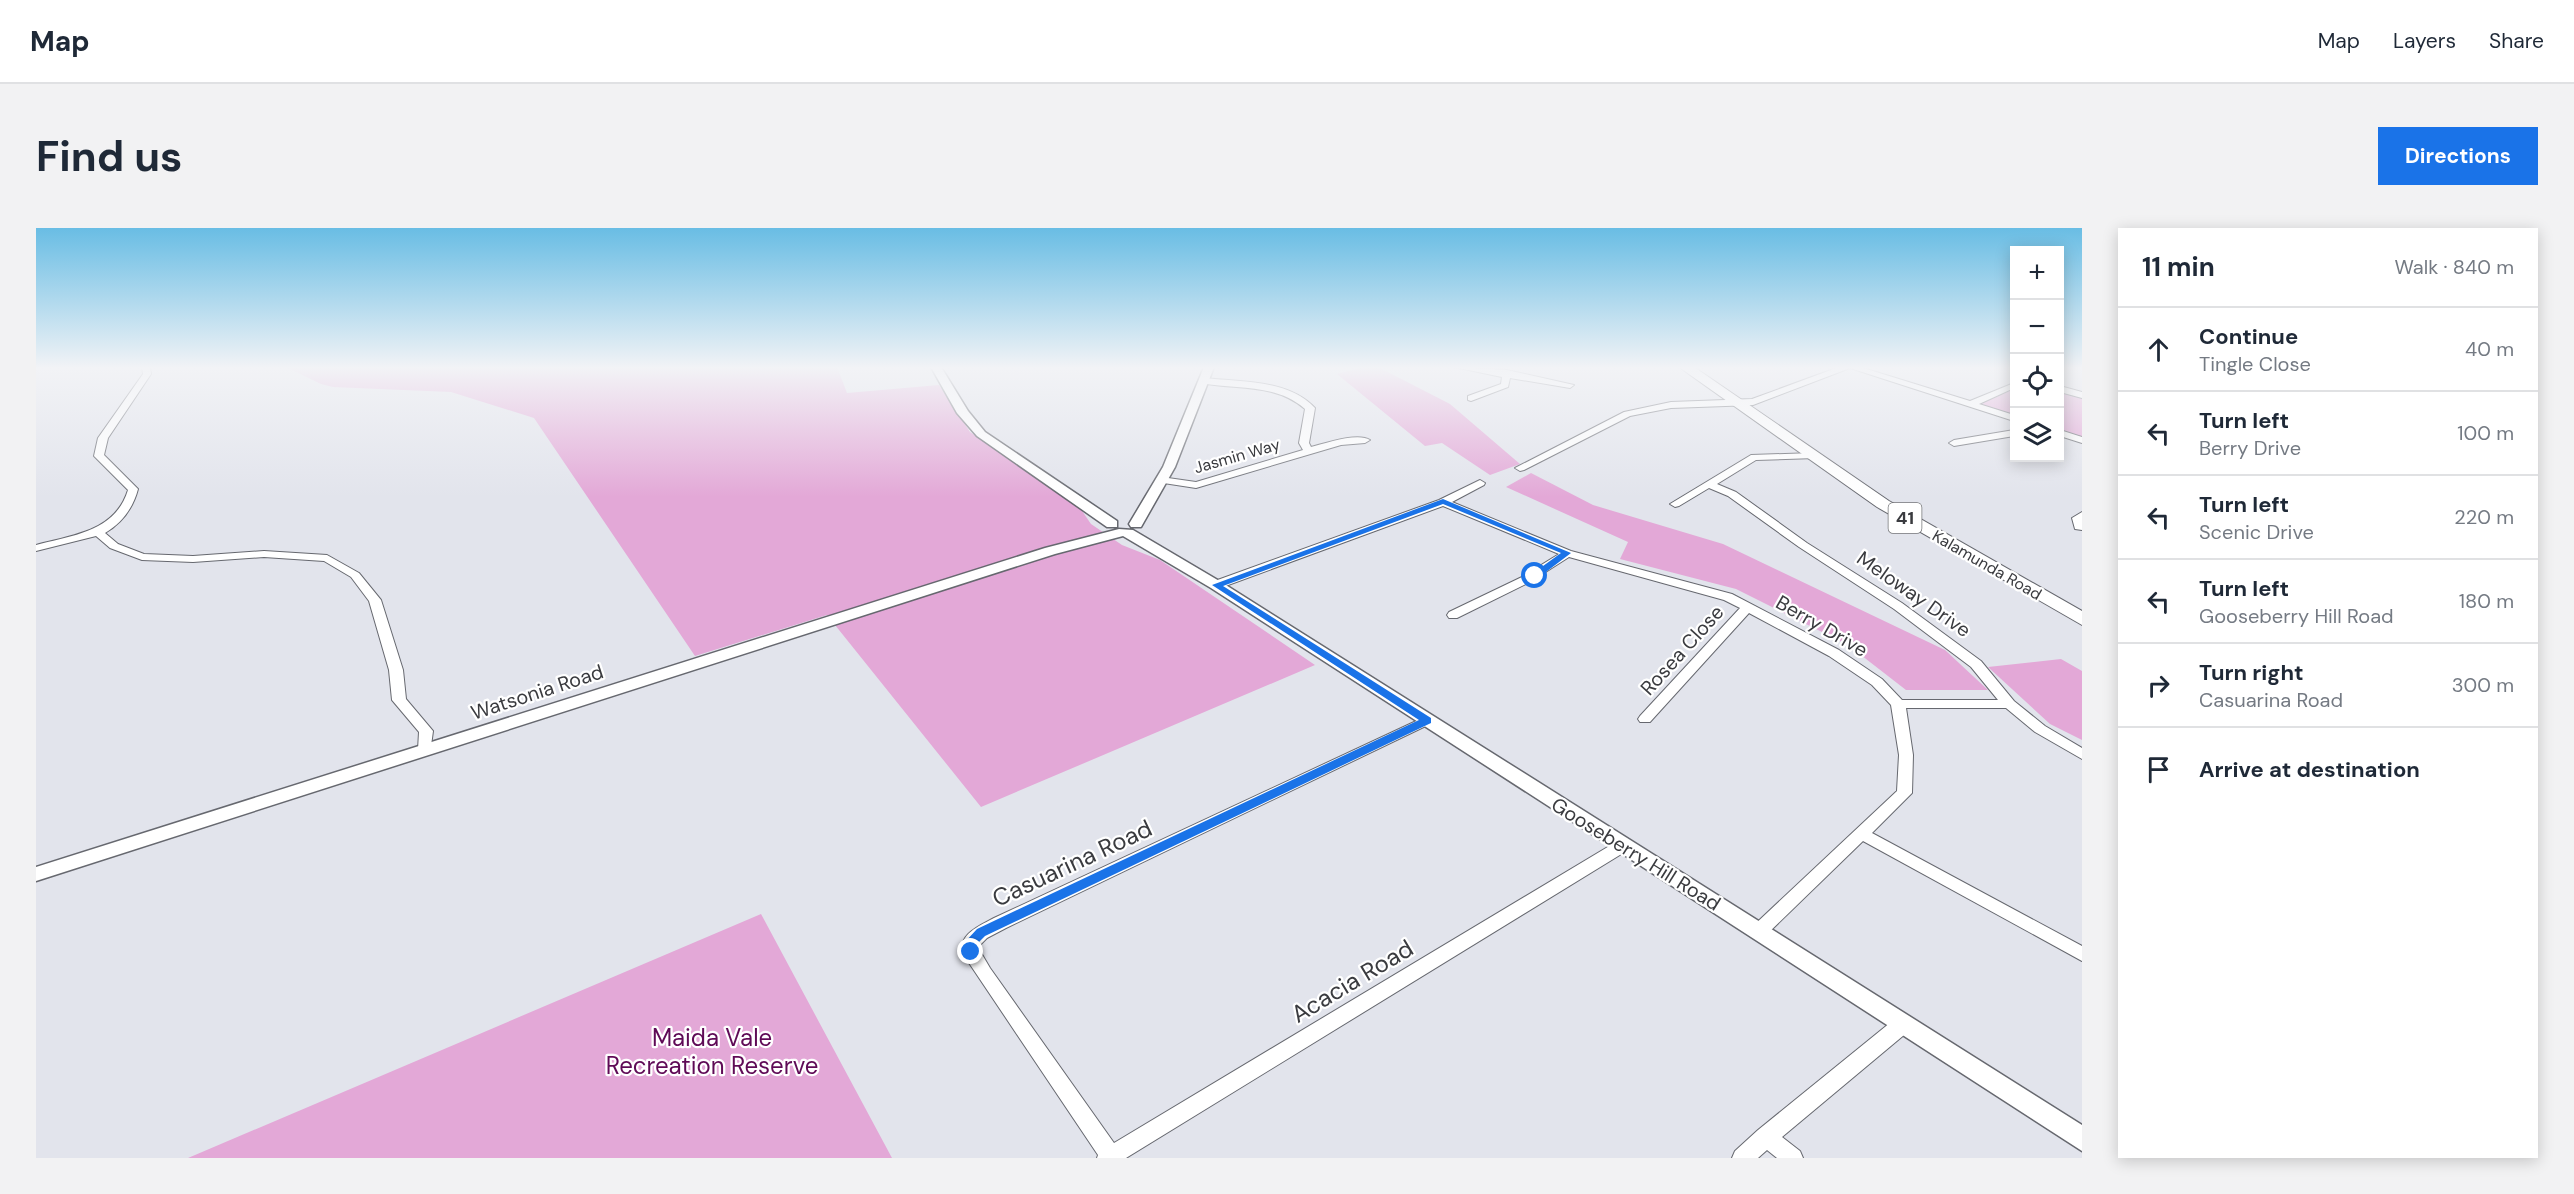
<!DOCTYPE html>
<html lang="en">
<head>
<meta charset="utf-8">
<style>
	body { margin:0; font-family:"DM Sans",sans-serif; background:#f2f2f3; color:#1f2937 }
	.controls { position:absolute; right:18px; top:18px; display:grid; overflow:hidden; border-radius:0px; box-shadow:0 3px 15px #0003 }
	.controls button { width:54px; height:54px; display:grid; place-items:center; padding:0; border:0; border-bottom:2px solid #e0e1e3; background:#fff; color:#1f2937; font:30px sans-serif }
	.stop { position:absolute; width:18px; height:18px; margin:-14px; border:4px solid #1a73e8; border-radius:50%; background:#fff }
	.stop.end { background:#1a73e8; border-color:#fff; box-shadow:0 2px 6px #0008 }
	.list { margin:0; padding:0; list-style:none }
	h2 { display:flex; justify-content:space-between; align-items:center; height:78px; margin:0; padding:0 24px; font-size:26px }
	h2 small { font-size:20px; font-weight:400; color:#747a83 }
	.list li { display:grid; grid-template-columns:39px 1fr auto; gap:18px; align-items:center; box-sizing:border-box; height:84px; padding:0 24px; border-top:2px solid #e0e1e3 }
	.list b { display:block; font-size:22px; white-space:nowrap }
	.list p { margin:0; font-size:20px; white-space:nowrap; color:#747a83 }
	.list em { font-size:20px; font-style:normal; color:#747a83 }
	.icon { flex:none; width:33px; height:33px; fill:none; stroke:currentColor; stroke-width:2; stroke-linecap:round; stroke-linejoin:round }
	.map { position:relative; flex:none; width:2046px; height:930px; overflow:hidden; border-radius:0px }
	header { display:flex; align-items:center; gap:36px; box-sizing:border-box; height:84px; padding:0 30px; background:#fff; border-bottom:2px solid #e0e1e3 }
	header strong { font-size:28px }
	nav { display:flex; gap:33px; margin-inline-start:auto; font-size:21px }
	.intro { display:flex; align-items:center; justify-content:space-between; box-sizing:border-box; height:144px; padding:0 36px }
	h1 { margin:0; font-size:42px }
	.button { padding:15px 27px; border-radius:0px; background:#1a73e8; color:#fff; font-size:21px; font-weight:700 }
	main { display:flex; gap:36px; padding:0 36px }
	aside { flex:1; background:#fff; border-radius:0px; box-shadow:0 3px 15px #0003 }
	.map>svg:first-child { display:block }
</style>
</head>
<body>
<header>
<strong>Map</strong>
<nav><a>Map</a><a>Layers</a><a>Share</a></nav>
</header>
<div class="intro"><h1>Find us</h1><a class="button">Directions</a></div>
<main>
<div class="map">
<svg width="2046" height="930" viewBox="0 0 2046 930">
	<rect width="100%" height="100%" fill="#e2e4ec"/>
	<path fill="#e3a8d7" d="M250,139H801L811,165L903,157L934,204L1042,277L1055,296L1086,317L1124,332L1279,437L945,579L791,387L659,428L498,190L415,164L297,159L285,156Z
		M1328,139H1342L1414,176L1484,236L1454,247L1406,215L1389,218L1301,146Z
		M1978,161V188L1950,179L1946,175Z
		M2024,162L2046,169V210L2024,203Z
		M1495,245L1557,277L1687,316L1909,422L1952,462H1870L1812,417L1700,361L1584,331L1592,314L1470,259Z
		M2025,431L2046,443V512L2014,496L1952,439Z
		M725,686L856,930H152Z"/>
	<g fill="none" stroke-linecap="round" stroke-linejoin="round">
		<defs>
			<path id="minor" d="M106,139H114L115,146L72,210L68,227L102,261C97,280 86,295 69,305L82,316L108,326L157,328L228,323L291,327L323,345L345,372L367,442L370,471L397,503L394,525H384L382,522L383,504L356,472L353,442L333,373L315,349L288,333L228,329L157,334L106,332L74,320L60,308L0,323V317C37,307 79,304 92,262L58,228L62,210L107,146Z
				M1418,139L1471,142L1538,157L1534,160L1474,150L1472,159L1435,173L1432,172V168L1465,156L1466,149Z
				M1803,139H1824L1934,173L1978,155V160L1943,176L1978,187V193L1814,140L1717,177L1635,180L1594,188L1488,242L1484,243L1479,240L1588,184L1635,174L1716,171Z
				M1168,150C1204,154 1252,151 1279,180L1273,215L1275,219C1290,215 1322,204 1334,212L1329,215L1305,217L1160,260L1121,254V250L1125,249L1160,254L1267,222L1263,215L1269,181C1239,155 1201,162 1165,155V151Z
				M2024,158L2046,164V170L2024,164Z
				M1978,202V208L1918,218L1913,215L1918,212Z
				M2024,202L2046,209V215L2024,208Z
				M1777,225L1780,226V230L1720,232L1681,256L1700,264L1771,315L1866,375L1945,433L1978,473L2009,498L2046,520V531L1999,504L1970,480H1870L1877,527L1876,565L1836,605L2046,718V733L1827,613L1728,709L1722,711L1716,709L1713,704L1716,699L1861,563L1863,527L1855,477L1836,457L1793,428L1713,385L1614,494H1604L1602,491L1604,488L1704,380L1688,372L1533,329L1494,354L1421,390H1413L1411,387L1413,384L1486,349L1523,326L1407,278L1184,360H1176L1174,357L1176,354L1403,272L1444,252L1449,255L1448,257L1416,274L1535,323L1696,366L1803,422L1846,451L1866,472H1962L1935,439L1858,381L1763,319L1692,268L1673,260L1643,278L1639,279L1634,276L1715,227Z
				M2046,284V302L2039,301L2036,290Z
				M1391,488L1396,489L1398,492L1396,495L970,700L951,710L944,717V723L954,740L1078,915L1580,614H1592L1594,618L1592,622L1090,930H1061L1062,927L929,729C918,708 943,698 958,690Z
				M1867,788L1874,790L1876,796L1874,802L1746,909L1764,923L1767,930H1741L1731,922L1722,930H1696L1699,923L1722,902L1860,790Z"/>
			<path id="tertiary" d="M895,139H905L932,183L949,204L1081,293V299H1071L941,208L921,185Z
				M1168,139H1178L1139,239L1105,299H1095L1093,296L1127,239Z
				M1083,301L1097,302L1185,354L2046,897V923L1175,360L1087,308L1019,326L0,653V639L1009,320Z"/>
			<path id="primary" d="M1643,139H1658L1853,273L2046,383V397L1841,279Z"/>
		</defs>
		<use href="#minor" stroke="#66686f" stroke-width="2"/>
		<use href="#tertiary" stroke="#66686f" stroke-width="3"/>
		<use href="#primary" stroke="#66686f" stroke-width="2"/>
		<use href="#minor" fill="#fff" fill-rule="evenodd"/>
		<use href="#tertiary" fill="#fff" fill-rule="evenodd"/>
		<use href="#primary" fill="#fff" fill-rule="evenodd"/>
	</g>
	<linearGradient id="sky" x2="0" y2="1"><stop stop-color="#69bde4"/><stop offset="0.52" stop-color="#f2f3f6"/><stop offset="1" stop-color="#f2f3f6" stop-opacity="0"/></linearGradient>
	<rect width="2046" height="269" fill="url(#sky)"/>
	<path fill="#1a73e8" d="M1407,271L1535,325L1502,350H1496V346L1525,325L1407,276L1187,358L1395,490V495L949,708L941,716L940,727H931L929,714L941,701L1383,492L1176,357Z"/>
	<g text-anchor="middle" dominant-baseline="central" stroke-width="4.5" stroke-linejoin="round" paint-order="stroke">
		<g font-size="16" fill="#3a3b3f" stroke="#fff">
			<text transform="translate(1201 228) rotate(-16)">Jasmin Way</text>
			<text transform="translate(1951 337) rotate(30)">Kalamunda Road</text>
		</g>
		<rect fill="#fff" stroke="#757679" stroke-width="1.5" x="1852.5" y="275" width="33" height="30" rx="4.5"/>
		<g font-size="18" font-weight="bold" fill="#3a3b3f">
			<text x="1869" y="290">41</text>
		</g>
		<g font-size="20" fill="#3a3b3f" stroke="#fff">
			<text transform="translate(1878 366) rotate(35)">Meloway Drive</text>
			<text transform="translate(1786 398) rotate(30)">Berry Drive</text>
			<text transform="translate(1646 422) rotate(-48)">Rosea Close</text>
			<text transform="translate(501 464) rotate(-18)">Watsonia Road</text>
			<text transform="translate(1600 626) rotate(32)">Gooseberry Hill Road</text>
		</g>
		<g font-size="24" fill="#3a3b3f" stroke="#fff">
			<text transform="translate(1036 635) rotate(-25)">Casuarina Road</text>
			<text transform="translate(1316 753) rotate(-31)">Acacia Road</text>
		</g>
		<g font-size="24" fill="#5f0a56" stroke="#fff">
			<text x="676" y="809">Maida Vale<tspan x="676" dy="28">Recreation Reserve</tspan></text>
		</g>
	</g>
</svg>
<div class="controls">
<button>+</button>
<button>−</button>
<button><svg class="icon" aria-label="locate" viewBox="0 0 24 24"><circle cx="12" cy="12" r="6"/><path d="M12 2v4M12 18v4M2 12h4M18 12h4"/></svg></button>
<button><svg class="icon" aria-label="layers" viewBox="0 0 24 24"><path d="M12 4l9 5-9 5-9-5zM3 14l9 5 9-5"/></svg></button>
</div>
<div class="stop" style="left:1499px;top:348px"></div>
<div class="stop end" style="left:935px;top:724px"></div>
</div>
<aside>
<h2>11 min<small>Walk · 840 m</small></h2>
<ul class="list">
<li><svg class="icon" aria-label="ahead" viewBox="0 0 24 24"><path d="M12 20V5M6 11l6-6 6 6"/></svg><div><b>Continue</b><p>Tingle Close</p></div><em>40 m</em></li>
<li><svg class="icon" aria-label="left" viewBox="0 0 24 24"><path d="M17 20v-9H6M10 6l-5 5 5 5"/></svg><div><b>Turn left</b><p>Berry Drive</p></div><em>100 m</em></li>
<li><svg class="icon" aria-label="left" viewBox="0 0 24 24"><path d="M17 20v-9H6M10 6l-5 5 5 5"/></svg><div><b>Turn left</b><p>Scenic Drive</p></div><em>220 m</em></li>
<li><svg class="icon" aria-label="left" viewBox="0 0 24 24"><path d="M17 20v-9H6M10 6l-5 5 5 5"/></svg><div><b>Turn left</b><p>Gooseberry Hill Road</p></div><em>180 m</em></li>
<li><svg class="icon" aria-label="right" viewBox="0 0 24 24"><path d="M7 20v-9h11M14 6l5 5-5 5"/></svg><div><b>Turn right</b><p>Casuarina Road</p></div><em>300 m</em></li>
<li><svg class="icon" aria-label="arrive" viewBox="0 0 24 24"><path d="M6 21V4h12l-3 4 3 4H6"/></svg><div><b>Arrive at destination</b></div></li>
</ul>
</aside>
</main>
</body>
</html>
